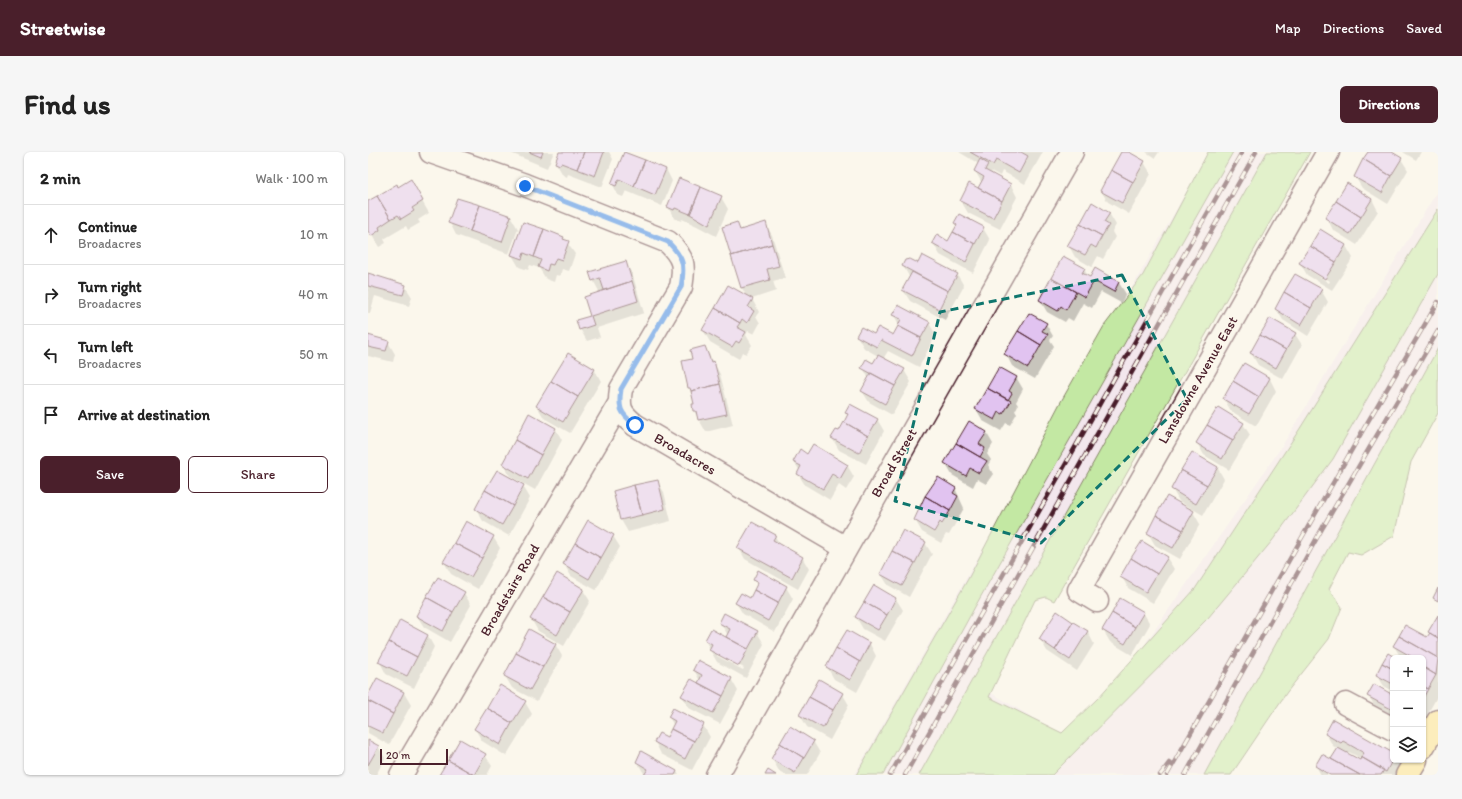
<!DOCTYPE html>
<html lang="en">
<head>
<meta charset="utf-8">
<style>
	body { margin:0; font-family:Itim,sans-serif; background:#f6f6f6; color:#222 }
	.controls { position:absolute; right:12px; bottom:12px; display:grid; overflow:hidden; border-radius:6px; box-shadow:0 1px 3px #0004 }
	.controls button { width:36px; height:36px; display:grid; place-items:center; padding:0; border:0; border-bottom:1px solid #e0e0e0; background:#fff; color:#222; font:20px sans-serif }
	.scale { position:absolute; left:12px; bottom:10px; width:68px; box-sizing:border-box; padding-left:4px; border:2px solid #4a1f2b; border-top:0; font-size:11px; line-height:14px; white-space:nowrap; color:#4a1f2b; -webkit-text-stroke:3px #fbf7ec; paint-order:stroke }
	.stop { position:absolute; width:12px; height:12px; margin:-9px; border:3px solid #1a73e8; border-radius:50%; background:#fff }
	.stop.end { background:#1a73e8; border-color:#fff; box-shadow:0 1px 4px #0008 }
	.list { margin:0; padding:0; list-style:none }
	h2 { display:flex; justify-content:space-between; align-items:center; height:52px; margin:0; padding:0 16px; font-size:17px }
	h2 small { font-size:13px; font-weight:400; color:#767676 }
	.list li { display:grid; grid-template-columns:26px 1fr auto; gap:12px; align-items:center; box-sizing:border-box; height:60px; padding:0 16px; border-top:1px solid #e0e0e0 }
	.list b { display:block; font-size:15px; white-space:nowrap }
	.list p { margin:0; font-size:13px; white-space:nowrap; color:#767676 }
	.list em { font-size:13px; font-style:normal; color:#767676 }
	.actions { display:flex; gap:8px; padding:12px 16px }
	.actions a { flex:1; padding:9px 0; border:1px solid #4a1f2b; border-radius:6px; text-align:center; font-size:14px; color:#4a1f2b }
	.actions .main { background:#4a1f2b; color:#fff }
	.icon { flex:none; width:22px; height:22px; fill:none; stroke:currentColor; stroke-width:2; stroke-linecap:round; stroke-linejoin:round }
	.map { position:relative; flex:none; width:1070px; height:623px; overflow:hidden; border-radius:6px }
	header { display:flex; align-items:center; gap:24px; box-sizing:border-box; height:56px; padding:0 20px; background:#4a1f2b; color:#fff }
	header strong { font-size:19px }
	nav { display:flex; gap:22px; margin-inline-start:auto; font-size:14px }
	.intro { display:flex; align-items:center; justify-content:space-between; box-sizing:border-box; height:96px; padding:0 24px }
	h1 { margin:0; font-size:28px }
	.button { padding:10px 18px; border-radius:6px; background:#4a1f2b; color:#fff; font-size:14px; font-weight:700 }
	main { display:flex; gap:24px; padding:0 24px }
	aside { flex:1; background:#fff; border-radius:6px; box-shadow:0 1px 3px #0004 }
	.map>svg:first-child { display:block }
</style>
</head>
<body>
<header>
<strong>Streetwise</strong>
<nav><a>Map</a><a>Directions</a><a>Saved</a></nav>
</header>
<div class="intro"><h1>Find us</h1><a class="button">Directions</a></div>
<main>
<aside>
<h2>2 min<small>Walk · 100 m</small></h2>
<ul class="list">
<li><svg class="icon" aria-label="ahead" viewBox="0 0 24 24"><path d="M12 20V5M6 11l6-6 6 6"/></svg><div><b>Continue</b><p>Broadacres</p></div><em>10 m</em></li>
<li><svg class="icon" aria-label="right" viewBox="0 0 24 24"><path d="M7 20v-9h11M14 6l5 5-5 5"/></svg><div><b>Turn right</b><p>Broadacres</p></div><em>40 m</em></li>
<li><svg class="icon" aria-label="left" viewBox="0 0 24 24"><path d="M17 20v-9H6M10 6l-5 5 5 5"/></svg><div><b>Turn left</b><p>Broadacres</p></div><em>50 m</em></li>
<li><svg class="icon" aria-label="arrive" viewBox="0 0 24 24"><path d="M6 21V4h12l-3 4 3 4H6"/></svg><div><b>Arrive at destination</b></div></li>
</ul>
<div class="actions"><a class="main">Save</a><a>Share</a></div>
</aside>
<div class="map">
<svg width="1070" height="623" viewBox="0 0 1070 623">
	<rect width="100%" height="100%" fill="#fbf7ec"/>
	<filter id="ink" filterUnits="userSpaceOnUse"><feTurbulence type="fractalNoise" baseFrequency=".025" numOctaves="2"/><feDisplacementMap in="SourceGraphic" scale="8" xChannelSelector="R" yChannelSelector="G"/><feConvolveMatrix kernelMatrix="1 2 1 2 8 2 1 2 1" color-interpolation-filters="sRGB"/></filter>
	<g filter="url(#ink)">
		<path fill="#f3e7ed" d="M841,0H933L615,536L698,585L774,496L912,297L1070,38V239L901,540L857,623H486Z"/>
		<path fill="#c3e8a3" stroke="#868467" d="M840,0H865L608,453L515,623H488L600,427L691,253L736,174L775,123Z
			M899,0H942L686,449L678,445L667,448L621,545L694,581L730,546L827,437L931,278L1070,57V122L965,307L904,389L840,466L684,623H551Z
			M1070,196V261L1043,310L1026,384L993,403L980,400L961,437L974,455L961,487L919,540L863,623H836Z"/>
		<path fill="#0003" fill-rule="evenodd" d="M140,0H186L179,16Z
			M192,0H241L245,7L234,35L200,22L199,25L195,23L188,11Z
			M257,0L298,17L304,29L294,54L258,39L255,45L250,43L244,31Z
			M591,0H675L657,32L634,19L632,24L623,19L626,24L643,33L649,45L632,77L600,61L593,49L610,37L614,31L607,19L611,12Z
			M755,0H758L776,10L783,22L761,62L740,50L733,39Z
			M778,0H791L787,6Z
			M1001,0H1022L1033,7L1040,18L1020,52L994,36L987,25Z
			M1035,0H1053L1048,8Z
			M42,29L61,61L50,68L52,71L40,78L38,74L16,87L18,91L11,95L0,77V50Z
			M353,45L360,57L348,84L329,74L314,67L313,69L306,66L300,55Z
			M90,47L143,65L150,77L141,102L88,83L82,71Z
			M1004,47L1010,59L989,93L965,78L959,66Z
			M741,61L748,73L744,80L747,85L735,107L730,104L724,115L707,105L701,94Z
			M369,71L373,79L397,71L404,83L417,126L405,129L408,139L384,147L391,160L388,164L392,171L386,182L380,179L378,183L384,193L378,202L374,200L371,207L342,190L335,178L379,145L374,136L355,75Z
			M587,71L615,76L622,88L605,121L572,103L565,91L581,90L589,75Z
			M952,79L978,94L985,106L964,138L939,123L932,111ZM941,116L962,129L961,131L941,118Z
			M195,85L207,102L201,119L194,117L192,124L188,123L186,130L178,127L171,116L162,113L160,118L151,115L144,103Z
			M696,105L716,117L721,126L751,131L758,142L753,151L733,140L724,156L715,151L705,169L700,166L697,170L679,160L672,148Z
			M257,110L264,121L276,161L229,176L232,185L219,189L212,177L223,165L217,145L232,141L225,128Z
			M550,113L589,122L596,134L577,168L542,149L535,138L542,126L535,114Z
			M0,122L37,134L44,145L41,154L7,144L2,161H0Z
			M953,138L960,150L940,184L915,168L908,157Z
			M526,163L561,171L568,183L551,215L520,199L515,207L536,218L543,230L524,263L501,250L494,239L501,227L495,216L505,212L510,204L496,196L489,184H525L531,173Z
			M678,172L685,184L682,188L686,194L667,227L644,214L638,202Z
			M927,182L934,193L915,227L890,213L883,201Z
			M0,184L20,190L27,202L25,210L0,204Z
			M337,195L352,222L365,273L338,280L326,259L325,253L328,252L326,207Z
			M226,217L233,229L202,281L176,266L169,254Z
			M648,225L655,237L648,250L650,253L647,259L649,261L642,273L638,271L633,279L615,269L608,257Z
			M902,227L908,239L888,274L863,259L856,247Z
			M478,261L509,267L516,279L498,312L471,298L464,286L471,280L480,264Z
			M875,272L882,283L861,318L836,303L829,291Z
			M187,276L194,288L167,338L142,324L135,312Z
			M618,280L625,292L619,302L623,308L620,313L625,322L618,332L609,327L605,335L584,323L577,311Z
			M440,303L479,313L486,325L478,338L471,333L462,348L437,333L430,322L432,319L426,310Z
			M849,315L856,327L835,363L811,349L804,337Z
			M570,327L587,336L596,356L581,383L578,382L573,391L554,380L547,368L553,358L551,356Z
			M289,329L296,340L303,369L260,380L253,368L246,339Z
			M155,334L162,346L141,384L115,369L108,357Z
			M825,360L832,372L812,407L787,393L780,381Z
			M245,384L252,395L228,438L203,424L196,412Z
			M407,384L412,393L434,405L441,417L430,437L377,407L371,396Z
			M125,385L132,396L110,437L83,422L76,410Z
			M557,391L564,402L541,445L520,433L513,422Z
			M799,406L806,417L785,451L760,436L754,425Z
			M386,428L418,435L425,447L407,480L375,462L368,451L382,447L389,433Z
			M506,434L528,447L535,458L517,489L495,477L488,465Z
			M215,438L222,449L196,494L170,479L163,467Z
			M96,441L103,453L82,490L56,475L49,464Z
			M689,460L720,480L726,492L709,519L679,499L672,487Z
			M775,460L782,472L764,503L742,490L735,478Z
			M1070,465V543L1055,570V506H1033L1026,494L1060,487Z
			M352,471L389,480L396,492L378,526L349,510L342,498L338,488L358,486L360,483ZM349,502L376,516L375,518L349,504Z
			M479,480L502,492L508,504L489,540L466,527L459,515Z
			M60,484L66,495L46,536L18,522L12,510Z
			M187,492L194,504L169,549L144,536L137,524Z
			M1020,503L1026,506L1025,539L1016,534L1009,523Z
			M331,509L363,527L370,539L352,572L321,556L314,544L332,529L326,518Z
			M10,527L36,541L43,553L21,593L0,581V545Z
			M474,541L481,553L462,588L439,575L432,563Z
			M1001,544H1025V565L1007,555Z
			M157,550L164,562L138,604L114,589L107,577Z
			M301,565L335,573L342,585L324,618L293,602L287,590L299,586L306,574Z
			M958,582L1025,602V608H1030L1034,615L1029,623H953L948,614L964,608L970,597L965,594ZM981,600L994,607L992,609L980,603Z
			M0,589L10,594L17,606L8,623H0Z
			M445,589L452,601L439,623H418L411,619L404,607Z
			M274,600L309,620L311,623H277L269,610Z
			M117,603L124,614L119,623H73Z"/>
		<path fill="#e1c3f0" stroke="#4a1f2b" d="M161,0H175L173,5Z
			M191,0H216L209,17L193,11L192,13L187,11Z
			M216,0H236L227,24L209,17Z
			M256,0L277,8L266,34L251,27L248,34L243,32Z
			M602,0H653L660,4L651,21L628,8L625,13Z
			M753,0H761L777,9L765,30L743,18Z
			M1000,0H1024L1034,6L1023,24L995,7Z
			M612,7L620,12L617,18L643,32L634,49L610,36L616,25L606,19Z
			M995,7L1023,24L1014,41L986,25Z
			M277,8L298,17L287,43L266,34Z
			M743,18L765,30L754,51L732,39Z
			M311,26L333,35L322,62L307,56L306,58L299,55Z
			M43,27L55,49L44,56L46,59L33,67L30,63L23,67L9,44L29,32L30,35Z
			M601,31L634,49L625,66L592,49Z
			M979,31L1004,47L993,65L968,49Z
			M333,35L354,44L341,73L322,62Z
			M9,44L23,67L11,75L12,78L3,84L0,79V49Z
			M89,46L112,53L102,79L80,71Z
			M968,49L993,65L982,82L957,66Z
			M724,50L742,61L736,70L741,73L734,84L712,72Z
			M112,53L143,64L134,90L102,79Z
			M591,62L616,75L607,92L585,80L589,73L586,71Z
			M155,70L176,77L166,105L156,101L154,107L143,103Z
			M369,70L372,78L398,70L404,92L363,104L354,75Z
			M712,72L734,84L728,96L723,93L717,103L699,94Z
			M176,77L196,85L195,87L201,89L194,108L188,106L185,113L181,112L179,119L170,115L173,108L166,105Z
			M952,77L978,93L968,110L942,94Z
			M585,80L607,92L598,110L564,91L569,82L580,89Z
			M404,92L411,114L399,117L402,128L373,136L363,104Z
			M942,94L968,110L957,127L931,111Z
			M554,103L590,122L580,139L534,114L537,108L542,107L550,111Z
			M695,104L717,116L714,121L722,125L727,116L751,130L746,140L726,129L717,145L683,126Z
			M258,109L264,129L236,138L232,126L224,129L221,120Z
			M544,120L580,139L571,157L534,138Z
			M0,121L38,133L35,143L0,134Z
			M927,122L954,137L943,156L916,140Z
			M683,126L708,140L698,158L693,154L690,159L671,148Z
			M264,129L270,149L223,164L226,173L211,178L208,168L222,164L216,145Z
			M360,133L385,147L380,155L386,159L379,171L374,167L372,171L347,156Z
			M916,140L943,156L933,173L907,157Z
			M530,153L562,170L553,186L530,174L533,167L524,163Z
			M347,156L372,171L369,175L378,180L371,191L368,189L364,195L334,178Z
			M661,161L679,171L674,179L680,182L673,193L650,179Z
			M902,166L928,181L918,198L892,183Z
			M530,174L553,186L544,204L513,188L509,195L488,184L493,175L506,182L510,175L525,183Z
			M650,179L673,193L660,216L636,202Z
			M0,183L21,189L18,199L0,195Z
			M892,183L918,198L908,216L882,201Z
			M337,194L343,210L346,209L352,232L323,239L322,236H320L314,209L324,207L322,198Z
			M200,201L227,217L210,245L183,229Z
			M510,203L537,217L527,234L493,216L498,207L505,211Z
			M876,211L902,226L891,245L865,229Z
			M631,215L649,225L641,239L644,241L640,248L619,236Z
			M503,221L527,234L517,252L493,239Z
			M183,229L210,245L195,270L168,254Z
			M865,229L891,245L881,262L855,247Z
			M352,232L359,262L330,268L328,259H325L324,252H326L323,239Z
			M619,236L643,249L635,262L631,260L627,268L607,257Z
			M482,252L510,267L500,284L476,270L480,262L477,261Z
			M850,255L876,271L865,288L839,273Z
			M161,261L188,276L173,303L147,288Z
			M601,269L619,280L611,292L617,296L612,305L588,291Z
			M476,270L500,284L491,301L463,286L468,278L471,279Z
			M839,273L865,288L854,307L828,291Z
			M147,288L173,303L160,327L134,312Z
			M588,291L619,309L611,321L602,316L598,324L576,311Z
			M445,292L480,313L472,327L464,322L455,337L429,322L433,314L425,310L432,297L439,302Z
			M824,300L850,315L839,333L813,318Z
			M129,318L156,333L145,354L117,338Z
			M813,318L839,333L828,352L803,337Z
			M570,325L588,336L585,341L590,344L582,359L557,344Z
			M290,328L297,357L274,363L266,333Z
			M266,333L274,363L252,368L245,339Z
			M117,338L145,354L134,373L107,357Z
			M557,344L582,359L574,372L572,370L566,380L546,368Z
			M799,344L826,359L815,378L788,363Z
			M788,363L815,378L805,396L779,381Z
			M220,368L246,383L233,406L207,391Z
			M98,369L126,384L114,406L86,391Z
			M384,370L408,383L405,388L435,405L424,426L369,396Z
			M535,378L558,390L547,411L524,399Z
			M774,389L800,405L789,422L763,406Z
			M86,391L114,406L103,425L75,410Z
			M207,391L233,406L221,427L195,412Z
			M524,399L547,411L534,434L512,422Z
			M763,406L789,422L778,440L752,425Z
			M390,418L419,434L410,451L386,438L390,430L385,428Z
			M189,421L216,437L202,460L175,445Z
			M70,425L97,440L85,460L58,445Z
			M506,433L528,446L519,463L496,450Z
			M1070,436V449L1065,446Z
			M386,438L410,451L400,469L367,451L373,441L382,446Z
			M58,445L85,460L75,479L48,464Z
			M175,445L202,460L189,483L162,467Z
			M752,446L776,460L767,475L744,461Z
			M496,450L519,463L510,478L487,465Z
			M689,459L705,470L687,498L671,487Z
			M356,461L390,479L380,497L358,485L362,477L351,471Z
			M744,461L767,475L757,492L734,478Z
			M1070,463V486L1060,480Z
			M32,468L60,483L49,505L21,490Z
			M705,470L720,479L702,508L687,498Z
			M1037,473L1059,485L1062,481L1070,486V506L1031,484Z
			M161,477L188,492L175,515L148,501Z
			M343,477L380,497L371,514L341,498L344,492L337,488Z
			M479,478L502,491L492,510L468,496Z
			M1031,484L1070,506L1068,523L1055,515V506H1046L1025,494Z
			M21,490L49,505L39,524L10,510Z
			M468,496L492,510L482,528L458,515Z
			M148,501L175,515L162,538L136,524Z
			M1020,501L1028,506H1025V517L1014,511Z
			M330,508L364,526L355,544L330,531L334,523L325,518Z
			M1014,511L1025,517V532L1008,523Z
			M1055,515L1068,523L1060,537L1055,534Z
			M9,526L36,540L25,562L0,549V543Z
			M323,527L355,544L345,561L313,544Z
			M451,527L475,541L465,558L441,545Z
			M1006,532L1025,543V558L999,544Z
			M132,533L158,549L144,571L119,556Z
			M1055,534L1060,537L1055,546Z
			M441,545L465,558L455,576L431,563Z
			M0,549L25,562L15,581L0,574Z
			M119,556L144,571L132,593L106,577Z
			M305,556L336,572L326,589L303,577L307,569L300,565Z
			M965,567L1025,601V607L1018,620L993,605L996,601L975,589L973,591L957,582Z
			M422,574L446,589L436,606L412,591Z
			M303,577L326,589L317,607L286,590L291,581L299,585Z
			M92,587L118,602L106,623L80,608Z
			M0,588L11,594L0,613Z
			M412,591L436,606L427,621L403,607Z
			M970,596L992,608L993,605L1016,618L1013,623H992L963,607Z
			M273,599L309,619L307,623H276L280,617L268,610Z
			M954,602L963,607L992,623H962L947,614Z
			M80,608L106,623H71Z
			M400,618L408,623H397Z"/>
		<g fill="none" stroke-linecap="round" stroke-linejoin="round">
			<defs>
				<path id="minor" d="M63,0L157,33L300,90C316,106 317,113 313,135L253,237C250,256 252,261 267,273L478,396
					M729,449L711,438L960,0
					M978,552L1025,577
					M33,623L251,252
					M349,623L704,0"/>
				<path id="major" d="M1055,595L1070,569
					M1039,623L1048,608"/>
			</defs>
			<use href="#minor" stroke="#4a1f2b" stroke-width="25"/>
			<use href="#major" stroke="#4a1f2b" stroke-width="25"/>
			<use href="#minor" stroke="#fbf7ec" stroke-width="22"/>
			<use href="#major" stroke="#fddf80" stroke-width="22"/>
			<defs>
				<path id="rail" d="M522,623L874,0
					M537,623L888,0
					M792,623L801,611
					M799,623L999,271L1070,150
					M817,623L955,375L1070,179"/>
			</defs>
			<use href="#rail" stroke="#4a1f2b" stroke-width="4.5"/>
			<use href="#rail" stroke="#fbf7ec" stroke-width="3" stroke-dasharray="9" stroke-linecap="butt"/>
		</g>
	</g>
	<g fill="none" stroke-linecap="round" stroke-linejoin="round" filter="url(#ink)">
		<path stroke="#1a73e8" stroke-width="5" d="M157,34L300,90C316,106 317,113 313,135L253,237C250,256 252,261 267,273"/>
	</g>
	<path d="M0 0H1070V623H0ZM754,123L819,247L673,391L527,349L572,160Z" fill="#fbf7ec" fill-opacity=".55" fill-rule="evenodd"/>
	<path fill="none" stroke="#0f766e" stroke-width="3" stroke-dasharray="8 5" stroke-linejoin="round" d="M754,123L819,247L673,391L527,349L572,160Z"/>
	<g text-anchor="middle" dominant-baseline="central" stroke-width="3" stroke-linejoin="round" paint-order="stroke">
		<g font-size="14" fill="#4a1f2b" stroke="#fbf7ec">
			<text transform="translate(830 228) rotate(-60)">Lansdowne Avenue East</text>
			<text transform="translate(317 302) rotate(30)">Broadacres</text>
			<text transform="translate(526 311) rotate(-60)">Broad Street</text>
			<text transform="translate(142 438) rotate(-60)">Broadstairs Road</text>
		</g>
	</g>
</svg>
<div class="controls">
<button>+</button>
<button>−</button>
<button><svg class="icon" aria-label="layers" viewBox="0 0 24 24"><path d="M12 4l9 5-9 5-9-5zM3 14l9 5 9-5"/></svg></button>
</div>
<div class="scale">20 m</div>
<div class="stop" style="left:267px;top:273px"></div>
<div class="stop end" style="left:157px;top:34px"></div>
</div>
</main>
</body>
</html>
